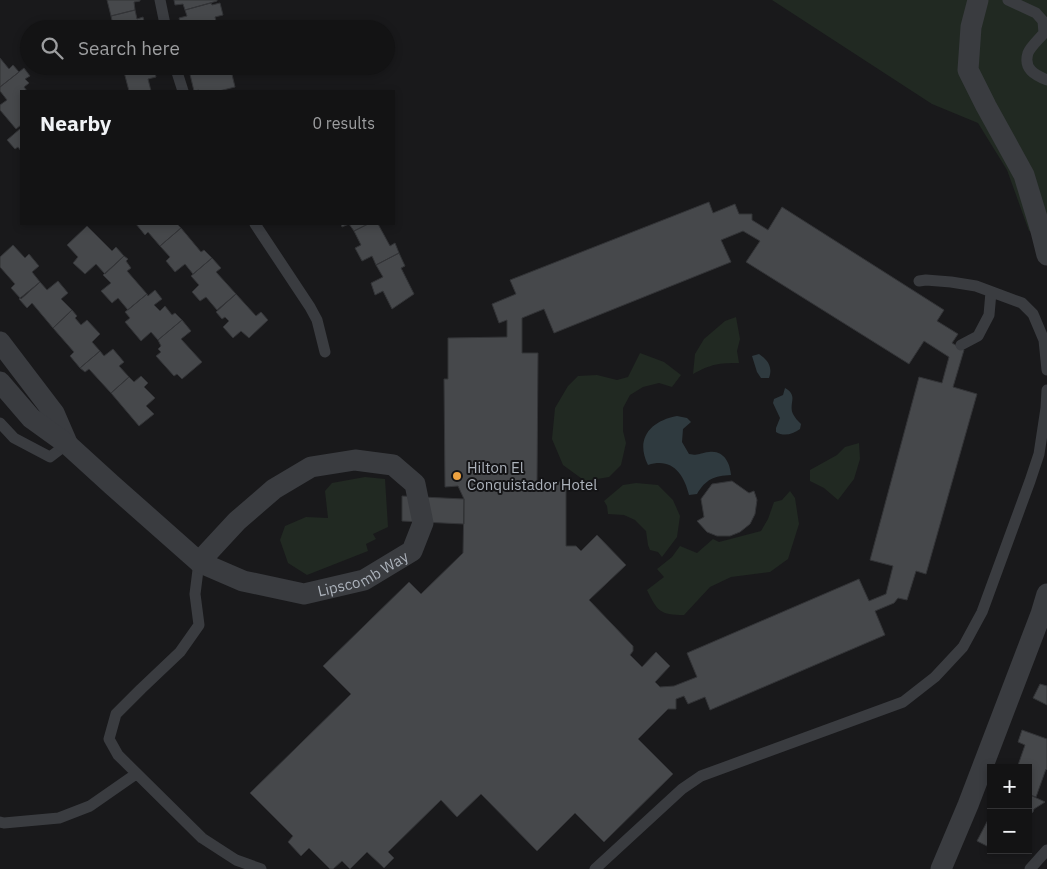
<!DOCTYPE html>
<html lang="en">
<head>
<meta charset="utf-8">
<style>
	body { margin:0; font-family:"IBM Plex Sans",sans-serif; background:#202022; color:#f1f3f6 }
	.controls { position:absolute; right:15px; bottom:15px; display:grid; overflow:hidden; border-radius:0px; box-shadow:0 2px 8px #0003 }
	.controls button { width:45px; height:45px; display:grid; place-items:center; padding:0; border:0; border-bottom:1px solid #323234; background:#131314; color:#f1f3f6; font:25px sans-serif }
	.list { margin:0; padding:0; list-style:none }
	h2 { display:flex; justify-content:space-between; align-items:center; height:65px; margin:0; padding:0 20px; font-size:21px }
	h2 small { font-size:16px; font-weight:400; color:#9d9ea0 }
	.icon { flex:none; width:28px; height:28px; fill:none; stroke:currentColor; stroke-width:2; stroke-linecap:round; stroke-linejoin:round }
	.map { position:relative; flex:none; width:1047px; height:869px; overflow:hidden }
	.search { position:absolute; background:#131314; box-shadow:0 2px 8px #0003; left:20px; top:20px; width:375px; height:55px; display:flex; align-items:center; gap:12px; box-sizing:border-box; padding:0 18px; border-radius:28px; color:#9d9ea0; font-size:19px }
	.panel { position:absolute; background:#131314; box-shadow:0 2px 8px #0003; left:20px; top:90px; width:375px; height:135px; border-radius:0px }
	.map>svg:first-child { display:block }
</style>
</head>
<body>
<div class="map">
<svg width="1047" height="869" viewBox="0 0 1047 869">
	<rect width="100%" height="100%" fill="#19191b"/>
	<path fill="#212922" d="M772,0H1047V228L1029,231L1007,170L978,123L932,104Z
		M736,317L740,339L737,351L739,363C719,363 711,364 693,374L695,354L704,339L725,321Z
		M640,353L664,362L681,375L672,387L659,383L643,387L630,395L623,408V431L626,443L621,465L609,477L585,481L563,465L552,439L555,408L568,386L578,376L597,375L617,380L628,377Z
		M859,443L860,459L854,479L838,500L824,488L810,481V470L837,455L845,447Z
		M365,477L385,479L388,527L373,534L376,539L366,544L368,551L307,575L288,563L280,540L285,526L306,517L328,518L325,491L332,483Z
		M636,483L658,485L673,500L680,516L677,537L662,557L658,552L650,550L648,545L646,531L635,520L624,515L608,514L607,506L604,501L623,485Z
		M790,491L795,498L799,524L788,559L770,572L731,577L710,587L684,615C660,615 657,611 647,590L664,577L657,569L672,557L680,546L697,553L713,539L719,542L761,531L768,519L774,502L782,500Z"/>
	<path fill="#2f3a3f" d="M759,354C768,360 773,367 769,378H761L757,372L752,356Z
		M785,388C799,396 788,403 793,414C795,418 798,421 801,424L800,429C793,434 784,437 776,432V428L780,418L773,403L774,399L783,395Z
		M677,416L687,418L691,422L683,429L682,442L689,454C700,456 699,453 709,452C724,450 730,463 731,475C714,476 706,479 697,494L689,495C684,474 672,457 648,465C635,439 650,421 677,416Z"/>
	<path fill="#46484b" stroke="#333437" fill-rule="evenodd" d="M107,0H140V1L134,2L135,10L111,16Z
		M174,0H217V1L185,10L183,4L175,5Z
		M211,3L212,5L220,3L223,15L215,17L218,29H182L179,18L187,16L185,10Z
		M135,10L137,19L143,17L146,29H114L111,16Z
		M0,58L9,69L13,65L19,72L0,87Z
		M116,66H153L156,77L148,79L151,91H129L124,72L118,73Z
		M188,66H230L235,87L219,91H199V90L194,91Z
		M24,68L30,76L25,79L29,83L24,87L27,91H21V125L16,129L0,110V105L7,100L0,91V87Z
		M21,128V151L18,147L15,149L7,140Z
		M709,202L713,213L735,204L739,214H752V220L768,230L782,207L944,310L937,321L958,334L952,343L964,350L953,387L977,394L926,574L916,571L907,600L898,598L894,603L875,611L885,635L710,710L705,697L688,704L684,696L676,699V709H668L638,739L673,774L604,842L575,813L537,851L481,794L457,817L441,800L388,852L394,858L384,868L367,852L350,869L342,861L333,869H330L309,848L301,856L288,842L293,836L250,793L351,694L323,666L409,582L421,594L463,553L464,499L458,486L445,487L444,379H448V338L507,337V320L499,323L492,304L516,294L510,280ZM743,231L760,241L746,262L909,364L924,341L949,357L942,383L919,377L870,560L893,566L886,594L869,601L859,579L687,653L697,677L674,686L660,687L655,682L670,666L656,652L642,667L630,655L633,651V646L589,600L626,565L597,535L581,551L576,546H566V482H537L538,353H522V318L544,309L554,333L731,262L721,240Z
		M136,224H177L181,228L160,246L148,232L145,235Z
		M341,224H368L354,231L349,224L342,227Z
		M368,224H378L390,246L395,243L399,253L376,265L372,256L362,261L355,248L361,245L354,231Z
		M87,226L112,251L116,247L124,256L105,274L96,264L85,274L73,263L78,257L67,245Z
		M181,228L201,252L204,250L212,258L193,274L185,264L175,272L166,261L170,257L160,246Z
		M13,245L25,258L29,254L39,266L32,272L40,282L21,299L11,288L15,284L0,267V257Z
		M399,253L405,266L401,268L414,294L392,309L383,291L375,295L371,283L383,277L376,265Z
		M124,256L128,259L126,261L131,268L127,271L147,294L128,310L118,298L112,303L101,291L111,283L103,275Z
		M212,258L221,268L216,272L236,294L217,310L206,297L200,301L192,292L199,285L191,276Z
		M58,281L68,293L61,299L72,310L53,328L32,303L27,308L19,299L40,282L47,290Z
		M155,290L162,299L154,305L160,311L165,306L172,315L175,313L182,320L158,340L151,332L141,341L125,322L130,318L125,312L147,294L148,296Z
		M236,294L256,316L261,312L268,320L249,338L241,331L233,338L223,327L229,321L225,317L222,319L216,312Z
		M72,310L77,316L75,318L81,325L87,320L100,334L92,342L100,351L80,368L70,356L74,352L53,328Z
		M182,320L191,331L181,339L202,362L182,379L177,374L174,376L156,356L161,352L158,349L161,346L158,340Z
		M113,349L124,362L119,366L129,377L111,393L89,369L85,372L80,368L100,351L104,356Z
		M141,376L148,383L144,387L155,398L146,406L154,414L139,426L111,393L129,377L134,382Z
		M732,481L749,493L754,491L757,500L755,514L750,524L740,532L730,536H717L707,532L697,521L704,517L701,499L712,484Z
		M402,496L464,499V524L402,521Z
		M1040,684L1047,686V705L1033,698Z
		M1022,730L1047,739V770L1046,769L1036,797L1028,794V768H1017L1025,745L1018,742Z
		M1028,794L1045,802L1034,809L1033,812L1028,816Z
		M990,816H991V848L977,841Z"/>
	<g fill="none" stroke-linecap="round" stroke-linejoin="round">
		<path stroke="#3a3c40" stroke-width="11" d="M160,0L166,29
			M1008,0L1036,13L1043,21L1044,33C1040,38 1030,47 1028,53C1023,69 1035,75 1047,80
			M175,66L183,91
			M255,224L310,307L317,320L325,352
			M919,281L926,280L951,282L976,286L1022,303L1033,314L1044,340L1047,370
			M961,345L978,336L989,315L991,292
			M0,423L14,438L50,457L67,444
			M199,562L195,594L199,625L180,652L141,689L116,714L109,739L118,755L202,838L236,860L261,869
			M0,822L4,823L59,818L90,806L136,774
			M595,869L682,789L701,776L903,702L935,677L963,647L982,612L1030,481L1039,454L1046,408L1047,390
			M1030,869L1047,850"/>
		<g stroke="#3a3c40" stroke-width="21">
			<path d="M978,0L971,27L968,70L986,106L1024,175L1041,231L1047,255"/>
			<path d="M0,342L54,413L67,443"/>
			<path id="s1" d="M0,382L31,418L67,444L112,485L199,562L243,581L304,594L364,580L412,551L423,523L415,484L393,465L355,460L311,467L274,489L237,521L199,562"/>
			<path d="M941,869L968,805L1041,614L1047,594"/>
		</g>
	</g>
	<circle fill="#eda240" stroke="#141416" stroke-width="2" cx="457" cy="476" r="5"/>
	<g text-anchor="middle" dominant-baseline="central" stroke-width="4" stroke-linejoin="round" paint-order="stroke">
		<g font-size="15" fill="#acb2bb" stroke="#141416" text-anchor="start">
			<text x="467" y="467">Hilton El<tspan x="467" dy="17">Conquistador Hotel</tspan></text>
		</g>
		<g font-size="15" fill="#acb2bb" stroke="#141416">
			<text stroke="none"><textPath href="#s1" startOffset="442">Lipscomb Way</textPath></text>
		</g>
	</g>
</svg>
<div class="controls">
<button>+</button>
<button>−</button>
</div>
<div class="search"><svg class="icon" aria-label="search" viewBox="0 0 24 24"><circle cx="10" cy="10" r="6"/><path d="M15 15l6 6"/></svg>Search here</div>
<section class="panel">
<h2>Nearby<small>0 results</small></h2>
<ul class="list">
</ul>
</section>
</div>
</body>
</html>
